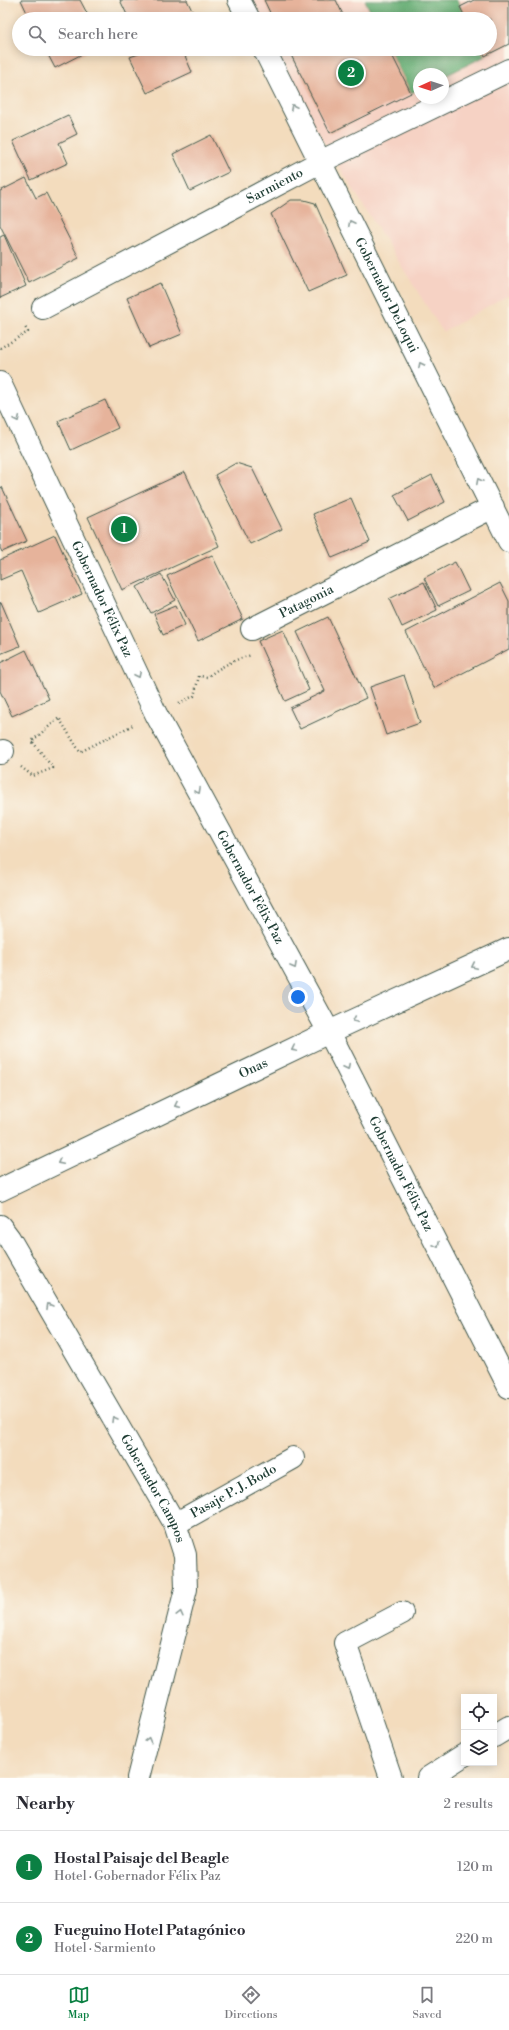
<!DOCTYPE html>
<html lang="en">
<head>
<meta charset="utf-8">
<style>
	body { margin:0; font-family:"Libre Bodoni",serif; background:#f2f2f3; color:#2b2b33 }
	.controls { position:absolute; right:12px; bottom:12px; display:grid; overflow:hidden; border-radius:0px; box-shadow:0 2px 10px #0003 }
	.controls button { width:36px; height:36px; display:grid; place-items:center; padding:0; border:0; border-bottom:1px solid #e1e1e2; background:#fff; color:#2b2b33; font:20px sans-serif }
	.compass { position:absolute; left:413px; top:68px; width:36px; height:36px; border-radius:50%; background:#fff; box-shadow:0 2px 10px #0003; rotate:267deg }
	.you { position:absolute; left:298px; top:997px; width:14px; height:14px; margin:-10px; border:3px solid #fff; border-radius:50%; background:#1a73e8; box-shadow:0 0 0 6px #1a73e833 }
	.badge { display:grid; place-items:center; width:26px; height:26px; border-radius:50%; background:#0b8043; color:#fff; font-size:13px; font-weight:700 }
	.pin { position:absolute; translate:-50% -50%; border:2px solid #fff; box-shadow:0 1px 4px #0006 }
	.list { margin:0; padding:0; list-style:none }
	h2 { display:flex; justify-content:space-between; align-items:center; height:52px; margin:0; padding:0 16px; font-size:17px }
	h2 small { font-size:13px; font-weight:400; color:#7c7c81 }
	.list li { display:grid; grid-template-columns:26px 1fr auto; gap:12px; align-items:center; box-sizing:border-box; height:72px; padding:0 16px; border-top:1px solid #e1e1e2 }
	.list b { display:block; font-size:15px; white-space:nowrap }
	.list p { margin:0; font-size:13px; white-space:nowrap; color:#7c7c81 }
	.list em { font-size:13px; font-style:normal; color:#7c7c81 }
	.icon { flex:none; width:22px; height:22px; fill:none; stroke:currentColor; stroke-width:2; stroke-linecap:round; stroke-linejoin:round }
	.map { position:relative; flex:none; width:509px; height:1778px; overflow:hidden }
	.search { position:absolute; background:#fff; box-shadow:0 2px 10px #0003; left:12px; right:12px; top:12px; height:44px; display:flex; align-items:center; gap:10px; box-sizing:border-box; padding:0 14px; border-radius:22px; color:#7c7c81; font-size:15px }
	.sheet { height:196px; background:#fff }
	nav { display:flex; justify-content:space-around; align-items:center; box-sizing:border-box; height:56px; border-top:1px solid #e1e1e2; background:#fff; font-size:11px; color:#7c7c81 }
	nav a { display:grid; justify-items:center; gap:2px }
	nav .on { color:#0b8043 }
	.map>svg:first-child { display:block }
</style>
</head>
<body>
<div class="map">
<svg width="509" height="1778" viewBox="0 0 509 1778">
	<rect width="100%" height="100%" fill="#fbf7ec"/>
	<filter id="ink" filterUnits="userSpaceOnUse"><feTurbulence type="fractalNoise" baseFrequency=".025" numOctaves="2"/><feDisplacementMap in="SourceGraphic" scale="8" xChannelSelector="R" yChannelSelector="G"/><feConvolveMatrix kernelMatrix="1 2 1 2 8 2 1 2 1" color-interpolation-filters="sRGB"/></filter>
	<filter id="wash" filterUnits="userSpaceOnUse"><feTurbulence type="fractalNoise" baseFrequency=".012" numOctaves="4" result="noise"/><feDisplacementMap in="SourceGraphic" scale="16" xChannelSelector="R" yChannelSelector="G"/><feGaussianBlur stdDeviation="0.9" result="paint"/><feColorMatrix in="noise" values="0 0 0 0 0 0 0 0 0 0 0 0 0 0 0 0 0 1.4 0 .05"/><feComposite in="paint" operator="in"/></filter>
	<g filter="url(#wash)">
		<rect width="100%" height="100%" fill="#f3dcbd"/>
		<path fill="#f6d2c4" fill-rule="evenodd" d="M234,0H509V294L443,332L265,49H490V19H246ZM419,74H443V98H419Z"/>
		<path fill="#66ae74" stroke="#427654" d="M365,0H457L466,19H374Z
			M389,49H481L485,56L443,77V74H419V89L411,93Z"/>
		<g id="blocks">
			<path fill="#e6b39b" d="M21,0H80L90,19H30Z
				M120,0H187L196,19H129Z
				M264,0H336L345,19H273Z
				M474,0H509V44L485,56L481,49H490V19H466L460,7Z
				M45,49H92L55,68Z
				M143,49H182L192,72L147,93L130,57L144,52Z
				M288,49H360L362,54L372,49H389L411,93L330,133Z
				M68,115L77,134L59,143L68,163L31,180L13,141Z
				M211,135L229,172L190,191L173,154Z
				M26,178L36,198L46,193L79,258L29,283L0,225V191Z
				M291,200H304L315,203L347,275L308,292L271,214Z
				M4,235L26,286L0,298V237Z
				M160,283L182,334L149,348L127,298Z
				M105,400L118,428L71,450L58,421Z
				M236,463L252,468L282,529L250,544L215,475Z
				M185,472L219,546L122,590L88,517Z
				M432,475L445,502L408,521L394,495Z
				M2,487L27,541L2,552L0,548V488Z
				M351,498L370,542L332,558L313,514Z
				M55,535L82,594L39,613L21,571L0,580V560Z
				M212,555L243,619L198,641L167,576Z
				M455,562L469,591L438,606L424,578Z
				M161,574L175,600L151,613L137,587Z
				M424,582L437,610L402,627L389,599Z
				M500,583L509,601V649L434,688L406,632Z
				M1,602L20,646L0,654V603Z
				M176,605L185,625L163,635L154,614Z
				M328,617L366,698L300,729L290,708L325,691L297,632Z
				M283,630L309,690L285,701L258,641Z
				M26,650L49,699L12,716L0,691V663Z
				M404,675L420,723L386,735L370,687Z"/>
		</g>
	</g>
	<g filter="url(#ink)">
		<use href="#blocks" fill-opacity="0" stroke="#3f5549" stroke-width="1"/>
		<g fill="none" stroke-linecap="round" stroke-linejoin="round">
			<defs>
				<g id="street">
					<path d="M239,0L249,19"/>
					<path id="s1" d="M264,49L509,541"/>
					<path id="s2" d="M43,308L320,162L509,70"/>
					<path id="s3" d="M0,383L156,714L329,1032L509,1387"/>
					<path id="s4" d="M252,629L493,507"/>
					<path d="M0,753L3,751"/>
					<path id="s5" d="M0,1190L329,1032L509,949"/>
					<path id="s6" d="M0,1226L9,1238L175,1524L185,1555L186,1589L138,1778"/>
					<path id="s7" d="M175,1524L293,1458"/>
					<path d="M494,1736L509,1727"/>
					<path d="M391,1778L345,1643L402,1613"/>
					<path d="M428,1778L464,1755"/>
				</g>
			</defs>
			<use href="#street" stroke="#3f5549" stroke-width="24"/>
			<path stroke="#3f5549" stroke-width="2.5" stroke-dasharray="1 3" stroke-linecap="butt" d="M0,348L28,332L25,327
				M179,703L194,696L199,676L207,677C222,666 235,659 252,655
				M21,767L33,776L53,768L32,741L59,718L80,752L133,725"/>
			<use href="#street" stroke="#fff" stroke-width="22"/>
		</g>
		<defs><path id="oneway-chevron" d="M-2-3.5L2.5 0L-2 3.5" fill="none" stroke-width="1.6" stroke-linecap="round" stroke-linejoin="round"/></defs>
		<g stroke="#8f9e9a">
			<use href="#oneway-chevron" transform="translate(293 107) rotate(-117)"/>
			<use href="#oneway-chevron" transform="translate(351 223) rotate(-117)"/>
			<use href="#oneway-chevron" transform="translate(421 365) rotate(-117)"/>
			<use href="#oneway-chevron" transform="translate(17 419) rotate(65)"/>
			<use href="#oneway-chevron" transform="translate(479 481) rotate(-117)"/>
			<use href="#oneway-chevron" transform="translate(138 675) rotate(65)"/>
			<use href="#oneway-chevron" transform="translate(198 791) rotate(61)"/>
			<use href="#oneway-chevron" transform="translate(294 966) rotate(61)"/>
			<use href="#oneway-chevron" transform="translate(474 966) rotate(155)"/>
			<use href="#oneway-chevron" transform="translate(355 1020) rotate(155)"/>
			<use href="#oneway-chevron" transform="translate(294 1049) rotate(154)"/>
			<use href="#oneway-chevron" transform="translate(347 1067) rotate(63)"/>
			<use href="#oneway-chevron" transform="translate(177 1105) rotate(154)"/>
			<use href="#oneway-chevron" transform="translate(60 1162) rotate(154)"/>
			<use href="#oneway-chevron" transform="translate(437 1245) rotate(63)"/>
			<use href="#oneway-chevron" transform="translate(49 1306) rotate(-120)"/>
			<use href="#oneway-chevron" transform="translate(114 1419) rotate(-120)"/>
			<use href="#oneway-chevron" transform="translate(180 1614) rotate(-76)"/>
			<use href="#oneway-chevron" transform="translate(148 1740) rotate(-76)"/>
		</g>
	</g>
	<g text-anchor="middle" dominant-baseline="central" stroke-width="4" stroke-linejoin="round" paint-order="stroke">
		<g font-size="13" fill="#1f3d34" stroke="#fbf7ec">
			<text stroke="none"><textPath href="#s2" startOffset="262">Sarmiento</textPath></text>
			<text stroke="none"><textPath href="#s1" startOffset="275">Gobernador DeLoqui</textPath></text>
			<text stroke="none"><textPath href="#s3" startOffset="239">Gobernador Félix Paz</textPath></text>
			<text stroke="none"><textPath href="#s4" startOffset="61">Patagonia</textPath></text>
			<text stroke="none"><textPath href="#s3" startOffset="563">Gobernador Félix Paz</textPath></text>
			<text stroke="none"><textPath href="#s5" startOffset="281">Onas</textPath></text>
			<text stroke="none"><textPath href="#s3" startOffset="887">Gobernador Félix Paz</textPath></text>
			<text stroke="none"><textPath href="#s6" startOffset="304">Gobernador Campos</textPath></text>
			<text stroke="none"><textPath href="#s7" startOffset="67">Pasaje P. J. Bodo</textPath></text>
		</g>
	</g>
</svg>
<div class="controls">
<button><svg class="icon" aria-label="locate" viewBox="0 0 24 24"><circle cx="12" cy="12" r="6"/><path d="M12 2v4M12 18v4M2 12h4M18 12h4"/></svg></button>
<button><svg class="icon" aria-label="layers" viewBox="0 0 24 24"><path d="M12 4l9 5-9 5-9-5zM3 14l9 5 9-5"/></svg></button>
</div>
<svg class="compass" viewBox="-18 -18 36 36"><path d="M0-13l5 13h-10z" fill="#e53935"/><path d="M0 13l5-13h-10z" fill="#7c7c81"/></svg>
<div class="you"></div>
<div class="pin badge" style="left:124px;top:529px">1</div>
<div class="pin badge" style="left:351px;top:73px">2</div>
<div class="search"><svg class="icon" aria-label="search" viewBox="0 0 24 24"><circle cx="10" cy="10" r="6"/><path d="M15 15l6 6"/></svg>Search here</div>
</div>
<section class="sheet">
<h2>Nearby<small>2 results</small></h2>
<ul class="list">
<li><span class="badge">1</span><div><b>Hostal Paisaje del Beagle</b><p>Hotel · Gobernador Félix Paz</p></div><em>120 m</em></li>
<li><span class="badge">2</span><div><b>Fueguino Hotel Patagónico</b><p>Hotel · Sarmiento</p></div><em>220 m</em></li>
</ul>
</section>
<nav>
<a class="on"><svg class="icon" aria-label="map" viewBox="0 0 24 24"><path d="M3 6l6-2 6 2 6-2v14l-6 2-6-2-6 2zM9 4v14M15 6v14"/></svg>Map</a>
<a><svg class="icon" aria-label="directions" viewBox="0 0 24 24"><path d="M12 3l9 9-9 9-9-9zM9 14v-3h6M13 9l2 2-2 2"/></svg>Directions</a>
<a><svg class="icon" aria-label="saved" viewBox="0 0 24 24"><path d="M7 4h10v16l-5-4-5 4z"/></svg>Saved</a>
</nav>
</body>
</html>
